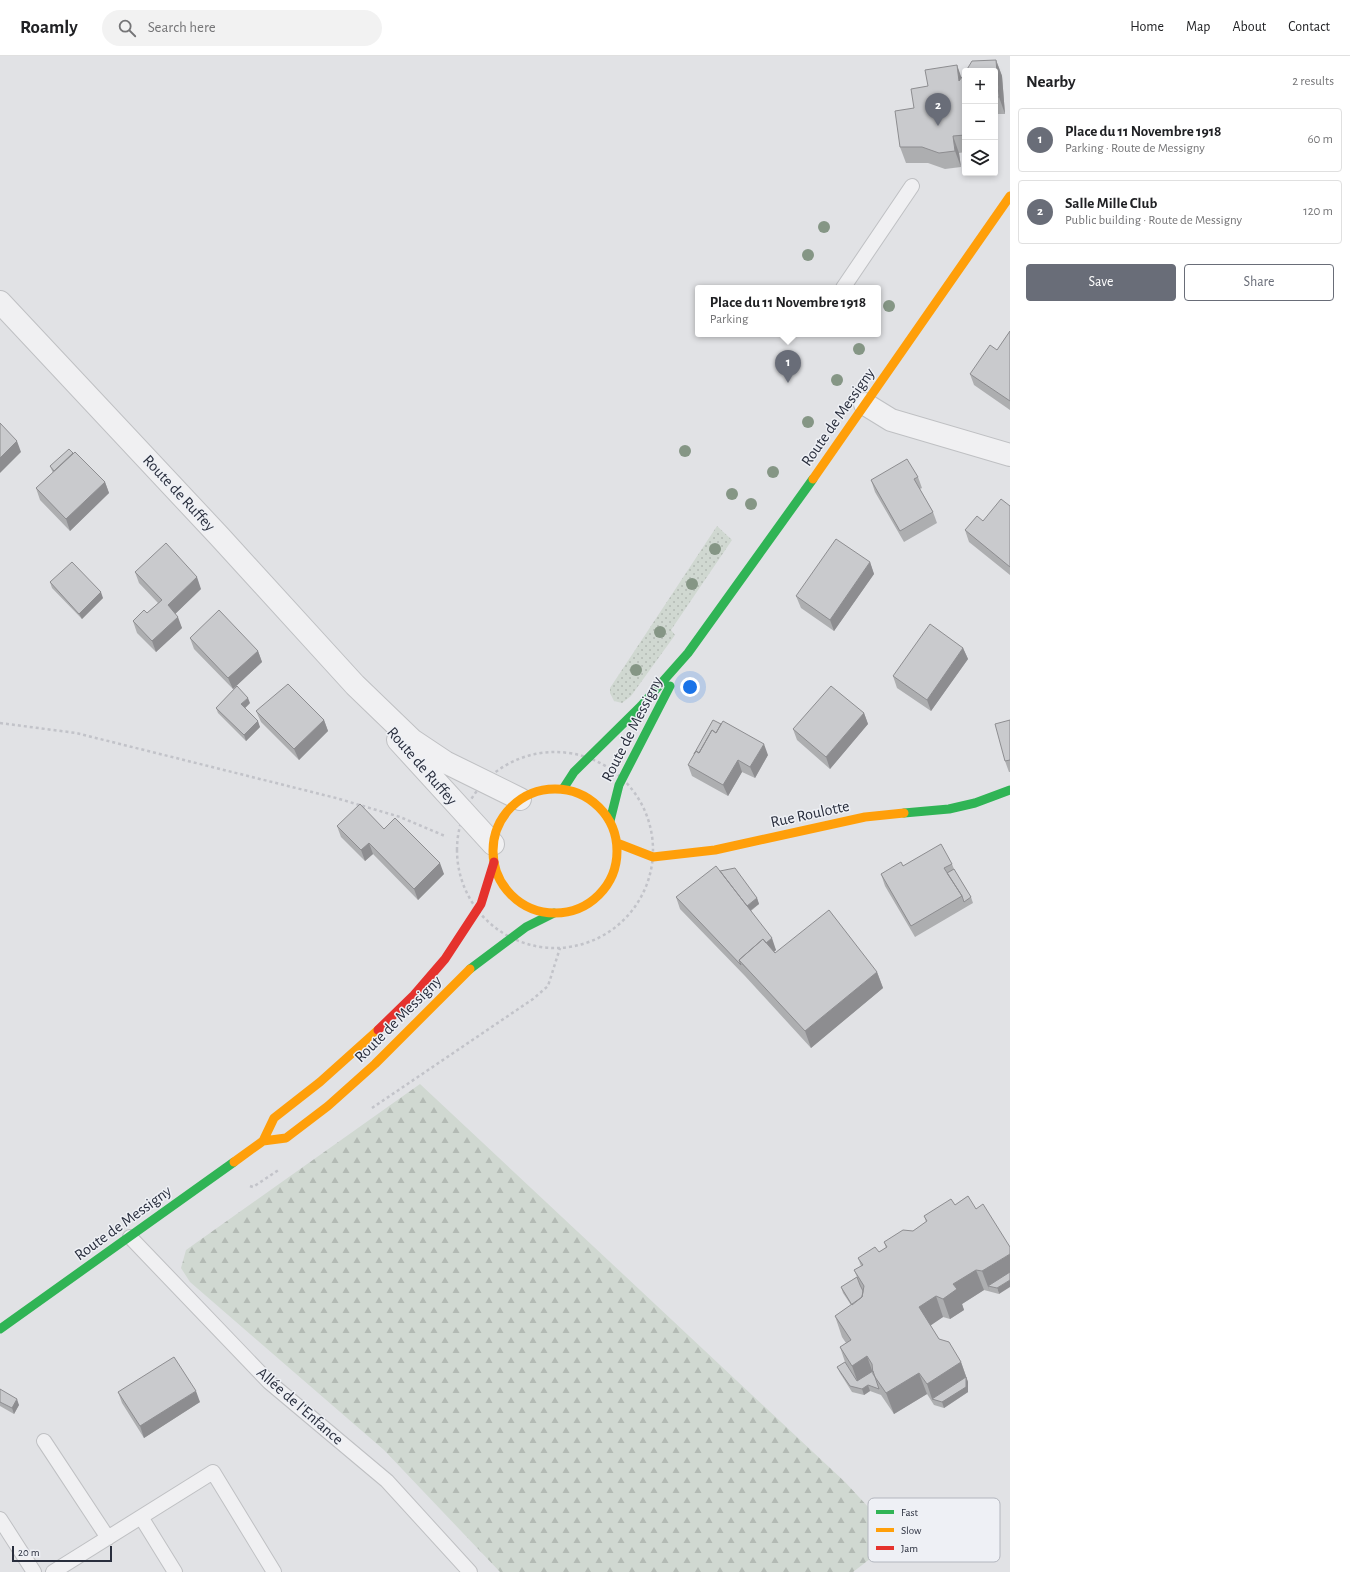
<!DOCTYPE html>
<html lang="en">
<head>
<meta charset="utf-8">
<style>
	body { margin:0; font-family:"Alegreya Sans",sans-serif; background:#f2f2f2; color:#202124 }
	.controls { position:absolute; right:12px; top:12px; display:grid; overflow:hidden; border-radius:4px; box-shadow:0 2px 6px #0003 }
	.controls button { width:36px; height:36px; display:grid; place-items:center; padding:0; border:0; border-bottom:1px solid #e0e0e0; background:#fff; color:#202124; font:20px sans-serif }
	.scale { position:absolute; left:12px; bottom:10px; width:100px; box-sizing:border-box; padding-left:4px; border:2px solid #292e3d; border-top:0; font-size:11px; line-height:14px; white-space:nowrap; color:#292e3d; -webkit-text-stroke:3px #eef0f5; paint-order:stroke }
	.you { position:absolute; left:690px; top:631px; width:14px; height:14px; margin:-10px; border:3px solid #fff; border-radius:50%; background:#1a73e8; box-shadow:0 0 0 6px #1a73e833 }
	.badge { display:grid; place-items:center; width:26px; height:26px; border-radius:50%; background:#696d78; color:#fff; font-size:13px; font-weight:700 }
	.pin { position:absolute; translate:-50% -33px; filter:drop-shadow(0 1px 2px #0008) }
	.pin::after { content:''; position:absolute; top:21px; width:14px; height:12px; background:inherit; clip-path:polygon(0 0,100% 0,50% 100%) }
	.popup { position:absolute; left:695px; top:229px; width:186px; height:52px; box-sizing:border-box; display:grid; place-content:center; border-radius:4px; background:#fff; filter:drop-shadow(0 1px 3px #0005); font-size:13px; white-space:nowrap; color:#757577 }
	.popup b { font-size:15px; color:#202124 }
	.popup::after { content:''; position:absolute; left:50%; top:100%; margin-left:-8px; border:8px solid transparent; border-top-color:#fff }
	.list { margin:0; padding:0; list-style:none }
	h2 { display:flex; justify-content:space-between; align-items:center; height:52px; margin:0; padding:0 16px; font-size:17px }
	h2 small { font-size:13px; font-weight:400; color:#757577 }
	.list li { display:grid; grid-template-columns:26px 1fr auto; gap:12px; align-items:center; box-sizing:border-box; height:64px; margin:0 8px 8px; padding:0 8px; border:1px solid #e0e0e0; border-radius:4px }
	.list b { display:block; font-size:15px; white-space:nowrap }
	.list p { margin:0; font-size:13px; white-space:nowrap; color:#757577 }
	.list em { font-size:13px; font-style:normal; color:#757577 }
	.actions { display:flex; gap:8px; padding:12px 16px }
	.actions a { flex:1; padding:9px 0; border:1px solid #696d78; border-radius:4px; text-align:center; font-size:14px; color:#696d78 }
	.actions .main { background:#696d78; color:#fff }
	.icon { flex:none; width:22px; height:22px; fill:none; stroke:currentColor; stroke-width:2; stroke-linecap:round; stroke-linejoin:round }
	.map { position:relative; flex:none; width:1010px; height:1516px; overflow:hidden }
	header { display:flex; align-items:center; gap:24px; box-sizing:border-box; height:56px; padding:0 20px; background:#fff; border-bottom:1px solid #e0e0e0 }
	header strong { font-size:19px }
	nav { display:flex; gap:22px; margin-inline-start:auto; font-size:14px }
	.search { width:280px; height:36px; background:#f2f2f2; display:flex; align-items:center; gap:10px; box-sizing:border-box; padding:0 14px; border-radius:22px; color:#757577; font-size:15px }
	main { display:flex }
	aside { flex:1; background:#fff }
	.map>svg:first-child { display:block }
</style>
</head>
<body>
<header>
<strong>Roamly</strong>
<div class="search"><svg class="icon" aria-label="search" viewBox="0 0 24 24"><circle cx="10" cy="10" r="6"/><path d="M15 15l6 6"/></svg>Search here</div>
<nav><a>Home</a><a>Map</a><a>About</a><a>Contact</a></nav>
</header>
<main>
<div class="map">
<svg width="1010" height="1516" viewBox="0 0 1010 1516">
	<defs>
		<pattern id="grass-dots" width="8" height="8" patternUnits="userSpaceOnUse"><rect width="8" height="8" fill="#d0d8d1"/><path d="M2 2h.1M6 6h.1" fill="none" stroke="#b3bab4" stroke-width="1.8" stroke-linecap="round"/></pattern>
		<pattern id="forest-firs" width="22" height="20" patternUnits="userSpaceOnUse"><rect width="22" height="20" fill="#d0d8d1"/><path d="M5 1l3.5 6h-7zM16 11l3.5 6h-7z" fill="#b3bab4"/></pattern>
	</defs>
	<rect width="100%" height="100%" fill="#e1e2e5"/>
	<path fill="url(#grass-dots)" d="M717,470L732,484L671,574L675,579L631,640L622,647L614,645L610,637V632Z"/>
	<path fill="url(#forest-firs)" d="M420,1028L845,1426L897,1482L853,1516H500L384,1394L190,1226L181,1212L186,1194Z"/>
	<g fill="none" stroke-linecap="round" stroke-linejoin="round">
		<defs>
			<path id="lane" d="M843,232L912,130
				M130,1181L269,1326L387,1425L470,1516
				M44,1385L108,1482
				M141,1461L175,1516
				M0,1463L34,1516
				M53,1516L213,1416L274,1516"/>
			<path id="street" d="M0,246L220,481L355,629L412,684L445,706L520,743
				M865,348L891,364L1010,399
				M398,684L493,788"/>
		</defs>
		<use href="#lane" stroke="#bfc0c3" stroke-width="16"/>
		<use href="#street" stroke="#bfc0c3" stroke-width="24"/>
		<path stroke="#c2c3c9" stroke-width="2.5" stroke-dasharray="3 3" stroke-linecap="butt" d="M0,667L76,677L336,742L400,761L445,780
			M457 794a98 98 0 1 1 196 0a98 98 0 1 1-196 0Z
			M372,1052L533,943L548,930L560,892
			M250,1130L253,1131L280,1113"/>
		<use href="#lane" stroke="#f0f0f2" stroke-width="14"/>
		<use href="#street" stroke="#f0f0f2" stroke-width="22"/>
		<path stroke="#30b455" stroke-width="9" d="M563,733L574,716L641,650L688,597L813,423
			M904,757L949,753L975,747L1010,734
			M610,765L619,729L670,630
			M470,913L526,871L554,857
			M0,1273L234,1106"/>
		<path stroke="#ff9f0a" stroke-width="9" d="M813,423L1010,140
			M493 795a62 62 0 1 1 124 0a62 62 0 1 1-124 0Z
			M617,787L653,801L715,794L865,761L904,757
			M263,1085L286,1082L328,1050L375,1008L470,913
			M234,1106L263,1085L274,1062L320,1026L378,974"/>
		<path stroke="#e5322d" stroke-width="9" d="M378,974L414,939L445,903L481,848L494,806"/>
	</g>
	<g fill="#859685">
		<circle cx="824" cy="171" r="6"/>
		<circle cx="808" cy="199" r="6"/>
		<circle cx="889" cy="250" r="6"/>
		<circle cx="859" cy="293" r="6"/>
		<circle cx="837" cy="324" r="6"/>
		<circle cx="808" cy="366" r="6"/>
		<circle cx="685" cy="395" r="6"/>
		<circle cx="773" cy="416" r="6"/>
		<circle cx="732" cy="438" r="6"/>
		<circle cx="751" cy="448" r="6"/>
		<circle cx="715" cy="493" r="6"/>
		<circle cx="692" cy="528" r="6"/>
		<circle cx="660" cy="576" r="6"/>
		<circle cx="636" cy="614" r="6"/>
	</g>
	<path fill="#adaeb0" d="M996,4L1002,20L1005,58H995V15Z
		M957,9L961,22L965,17V96L959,97L961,111L945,113L928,107H906L900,91L928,30Z
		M1010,275V354L974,329L970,318L997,294Z
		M73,397L105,426L109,437L70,475L40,444L36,432L53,417L50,410Z
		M918,421L922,432L920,433L933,456L937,467L904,486L875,436L871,424Z
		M1010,450V519L969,486L965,474Z
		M870,506L874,518L834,575L801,552L796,540Z
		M135,516L201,533L175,558L182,572L156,596L137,577L133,565L147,557L158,547L139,527Z
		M50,526L103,542L82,563L52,532Z
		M190,582L258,595L262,606L233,633L194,593Z
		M963,592L968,603L931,655L897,632L893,620Z
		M250,647L245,652L260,671L246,685L218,657L216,652Z
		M256,655L324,664L328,675L299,704L261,666Z
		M864,657L868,668L830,713L797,684L793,673Z
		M1010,664V716H1009L1005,705Z
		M768,699L755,722L742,716L728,740L692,720L688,709Z
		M337,770L384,773L444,818L418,844L373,798L365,805L341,781Z
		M952,808L954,813L971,841L973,847L915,881L885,830L881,818L903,810Z
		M720,815L757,842L759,848L751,855L776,894L774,896L775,897L877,916L883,932L811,992L745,920L680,853L676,841Z
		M968,1140L999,1238L984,1234L962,1248L964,1254L950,1263L943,1261L930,1269L939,1283L961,1306L968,1326V1336L944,1352L934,1349L927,1338L894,1358L881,1339L870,1335L864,1339L852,1336L840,1317L837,1311L845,1306L840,1291L846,1287L842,1281L835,1260L851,1249L843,1237L841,1231L857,1221L854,1214L861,1210L858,1202L879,1196L886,1192L884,1186L913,1175L926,1166L924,1160L955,1149Z
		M0,1333L19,1349L14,1358L0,1350Z
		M118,1336L200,1346L144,1382L122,1347Z"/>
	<path fill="#8d8d90" d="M996,4L1002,20L1005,58L999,41Z
		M957,9L963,26L959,25Z
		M953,80L959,97L961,111L955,95Z
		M17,385L21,396L0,417V402Z
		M105,426L109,437L70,475L66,463Z
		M870,506L874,518L834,575L830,564Z
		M197,521L201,533L172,561L168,549Z
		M101,536L103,542L82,563L79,558Z
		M178,561L182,572L156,596L152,585Z
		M963,592L968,603L931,655L927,644Z
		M258,595L262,606L233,633L228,622Z
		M248,642L250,647L243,654L241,648Z
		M864,657L868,668L830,713L826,701Z
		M324,664L328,675L299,704L294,693Z
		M258,665L260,671L246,685L244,679Z
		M764,688L768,699L755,722L750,711Z
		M738,704L742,716L728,740L723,729Z
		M369,787L373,798L365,805L361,794Z
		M440,807L444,818L418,844L414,833Z
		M757,842L759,848L747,857L745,852Z
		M772,882L776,894L750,916L742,908Z
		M877,916L883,932L811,992L805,975Z
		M1010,1198V1223L988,1230L990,1236L982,1215Z
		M976,1214L984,1234L962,1248L964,1254L950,1263L943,1243L953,1228Z
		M1010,1224V1231L999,1238L997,1232Z
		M936,1240L943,1261L927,1272L919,1251Z
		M867,1300L874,1320L859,1330L852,1310Z
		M961,1306L968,1326V1336L944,1352L942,1346L932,1343L927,1328Z
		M919,1317L927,1338L894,1358L886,1337Z
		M868,1329L870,1335L864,1339L862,1333Z
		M196,1335L200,1346L144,1382L140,1370Z
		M17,1343L19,1349L14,1358L12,1352Z"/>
	<path fill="#c9cacd" stroke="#8d8d90" d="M996,4L999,41H995V15H966L972,5Z
		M957,9L959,25L965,17V79L953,80L955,95L939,97L922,91H900L895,55L914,52L911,33L928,30L925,14Z
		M1010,275V345L970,318L990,289L997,294Z
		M0,367L17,385L0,402Z
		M69,393L73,397L54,415L50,410Z
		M75,396L105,426L66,463L36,432Z
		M907,403L918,421L914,423L933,456L900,475L871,424Z
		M1001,443L1010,450V511L965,474L977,460L983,465Z
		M836,483L870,506L830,564L796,540Z
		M166,487L197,521L168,549L178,561L152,585L133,565L144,554L147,557L162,544L135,516Z
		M72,506L101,536L79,558L50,526Z
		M219,554L258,595L228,622L190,582Z
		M930,568L963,592L927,644L893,620Z
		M288,628L324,664L294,693L256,655Z
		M237,630L248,642L241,648L258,665L244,679L216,652Z
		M831,630L864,657L826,701L793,673Z
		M713,664L721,668L716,677L712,674L699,697L696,695L694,698Z
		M1010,664V704L1005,705L995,668Z
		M723,665L764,688L750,711L738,704L723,729L688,709L696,695L699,697L712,674L716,677Z
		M360,748L384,773L395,762L440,807L414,833L369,787L361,794L337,770Z
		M941,788L952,808L944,812L962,840L911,870L881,818L901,806L903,810Z
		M716,810L772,882L766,887L763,883L739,904L741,909L676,841Z
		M735,812L757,842L747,850L720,815Z
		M954,813L971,841L964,846L962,840L947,817Z
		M829,854L877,916L805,975L739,904L763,883L775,897Z
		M968,1140L976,1153L983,1148L1010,1191V1198L982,1215L976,1214L953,1228L957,1233L943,1243L936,1240L919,1251L939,1283L949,1286L961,1306L927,1328L919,1317L886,1337L873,1318L872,1308L867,1300L852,1310L840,1291L851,1284L835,1260L862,1241L864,1230L854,1214L863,1209L858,1202L875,1191L879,1196L887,1191L884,1186L903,1174L913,1175L927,1165L924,1160L951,1143L955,1149Z
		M1010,1216V1224L997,1232L988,1230Z
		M857,1221L860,1229L863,1235L862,1241L852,1249L841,1231Z
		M174,1301L196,1335L140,1370L118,1336Z
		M845,1306L857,1325L873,1315L879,1333L868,1329L862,1333L850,1330L837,1311Z
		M966,1321V1331L942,1346L932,1343Z
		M0,1333L17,1343L12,1352L0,1346Z"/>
	<g text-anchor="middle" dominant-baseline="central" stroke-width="3" stroke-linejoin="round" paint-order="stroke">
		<g font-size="16" fill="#292e3d" stroke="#eef0f5">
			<text transform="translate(838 361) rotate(-55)">Route de Messigny</text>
			<text transform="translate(179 437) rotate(47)">Route de Ruffey</text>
			<text transform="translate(632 673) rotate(-63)">Route de Messigny</text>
			<text transform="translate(422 710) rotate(49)">Route de Ruffey</text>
			<text transform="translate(810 758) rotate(-12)">Rue Roulotte</text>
			<text transform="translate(398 963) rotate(-45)">Route de Messigny</text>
			<text transform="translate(123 1167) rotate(-36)">Route de Messigny</text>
			<text transform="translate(300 1350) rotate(41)">Allée de l'Enfance</text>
		</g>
	</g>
	<rect x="868" y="1442" width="132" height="64" rx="6" fill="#eef0f5" stroke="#b3b6be" stroke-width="1"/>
	<rect x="876" y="1454" width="18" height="4" fill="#30b455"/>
	<rect x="876" y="1472" width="18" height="4" fill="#ff9f0a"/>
	<rect x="876" y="1490" width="18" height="4" fill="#e5322d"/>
	<g font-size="11" fill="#292e3d">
		<text x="901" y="1460">Fast</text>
		<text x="901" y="1478">Slow</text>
		<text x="901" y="1496">Jam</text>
	</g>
</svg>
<div class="controls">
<button>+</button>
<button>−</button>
<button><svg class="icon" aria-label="layers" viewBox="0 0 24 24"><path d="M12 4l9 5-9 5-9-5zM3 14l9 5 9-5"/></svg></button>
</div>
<div class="scale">20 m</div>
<div class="you"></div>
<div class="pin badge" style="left:788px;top:327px">1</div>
<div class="popup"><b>Place du 11 Novembre 1918</b>Parking</div>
<div class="pin badge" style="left:938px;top:70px">2</div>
</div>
<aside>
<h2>Nearby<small>2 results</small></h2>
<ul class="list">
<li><span class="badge">1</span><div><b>Place du 11 Novembre 1918</b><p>Parking · Route de Messigny</p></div><em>60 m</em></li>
<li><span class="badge">2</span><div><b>Salle Mille Club</b><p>Public building · Route de Messigny</p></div><em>120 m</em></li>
</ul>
<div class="actions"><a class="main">Save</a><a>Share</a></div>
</aside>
</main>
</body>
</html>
